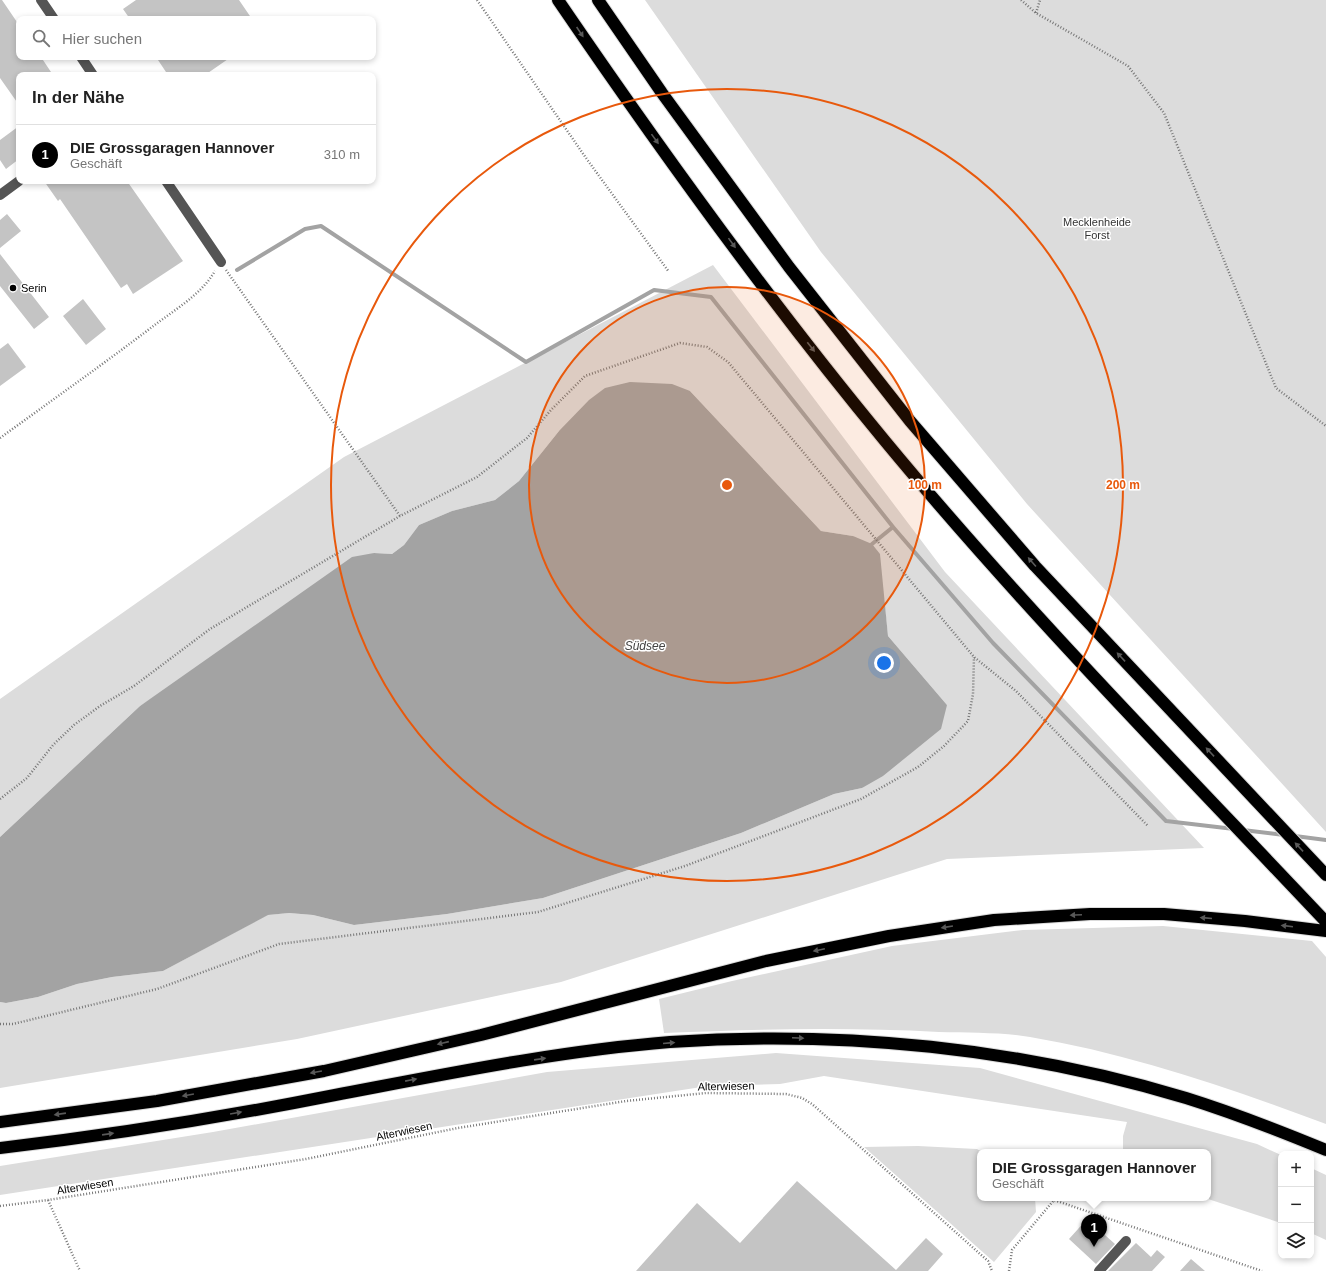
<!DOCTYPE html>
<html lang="de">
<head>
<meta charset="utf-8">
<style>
	body { margin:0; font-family:Helvetica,sans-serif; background:#f2f2f2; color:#222 }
	.controls { position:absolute; right:12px; bottom:12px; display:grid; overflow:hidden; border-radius:8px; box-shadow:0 2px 6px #0003 }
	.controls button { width:36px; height:36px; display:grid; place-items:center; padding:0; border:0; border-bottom:1px solid #e0e0e0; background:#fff; color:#222; font:20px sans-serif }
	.you { position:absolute; left:884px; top:663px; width:14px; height:14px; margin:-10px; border:3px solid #fff; border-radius:50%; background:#1a73e8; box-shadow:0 0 0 6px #1a73e833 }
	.badge { display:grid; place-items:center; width:26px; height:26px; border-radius:50%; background:#000; color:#fff; font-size:13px; font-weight:700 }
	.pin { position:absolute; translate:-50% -33px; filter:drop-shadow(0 1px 2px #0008) }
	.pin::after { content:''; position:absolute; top:21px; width:14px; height:12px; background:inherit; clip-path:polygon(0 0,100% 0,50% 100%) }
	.popup { position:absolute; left:977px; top:1149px; width:234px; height:52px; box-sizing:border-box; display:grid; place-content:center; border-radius:8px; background:#fff; filter:drop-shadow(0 1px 3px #0005); font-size:13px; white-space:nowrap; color:#767676 }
	.popup b { font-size:15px; color:#222 }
	.popup::after { content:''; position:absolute; left:50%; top:100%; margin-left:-8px; border:8px solid transparent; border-top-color:#fff }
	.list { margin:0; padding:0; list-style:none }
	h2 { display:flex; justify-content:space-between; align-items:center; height:52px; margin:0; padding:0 16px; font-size:17px }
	h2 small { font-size:13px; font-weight:400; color:#767676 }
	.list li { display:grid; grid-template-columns:26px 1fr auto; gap:12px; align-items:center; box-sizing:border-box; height:60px; padding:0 16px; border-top:1px solid #e0e0e0 }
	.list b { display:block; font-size:15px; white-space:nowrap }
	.list p { margin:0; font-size:13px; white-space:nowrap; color:#767676 }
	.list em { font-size:13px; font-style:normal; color:#767676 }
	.icon { flex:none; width:22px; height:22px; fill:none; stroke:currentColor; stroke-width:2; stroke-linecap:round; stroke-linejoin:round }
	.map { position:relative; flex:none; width:1326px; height:1271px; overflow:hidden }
	.search { position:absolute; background:#fff; box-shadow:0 2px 6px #0003; left:16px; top:16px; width:360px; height:44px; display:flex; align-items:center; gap:10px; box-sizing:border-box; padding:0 14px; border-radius:8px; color:#767676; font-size:15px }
	.panel { position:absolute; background:#fff; box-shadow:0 2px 6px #0003; left:16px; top:72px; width:360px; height:112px; border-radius:8px }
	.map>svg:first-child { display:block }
</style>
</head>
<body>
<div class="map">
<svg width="1326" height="1271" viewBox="0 0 1326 1271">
	<rect width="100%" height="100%" fill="#fff"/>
	<path fill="#dcdcdc" d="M645,0H1326V832L1027,504L821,252Z
		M713,265L945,572L1204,848L947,859L561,982L297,1039L0,1088V1002L6,1003L38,997L77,984L112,977L163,971L267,915L289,913L313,915L354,925L447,914L543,898L741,833L834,794L862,788L947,705L888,636L884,598L853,536L821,531L690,391L559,431L519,481L495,500L452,511L419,525L404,545L392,554L374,553L140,706L0,837V699L344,457Z
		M1163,926L1312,941L1326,957V1124C1230,1088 1131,1054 1030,1037C1001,1032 969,1033 939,1032C846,1027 756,1029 664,1033L659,999L732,981L892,946L1023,930Z
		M776,1053L980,1068L1257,1144L1281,1155V1223L1205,1198H1208V1152H1123V1136L1127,1122L824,1076L780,1084L708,1086L0,1195V1166L213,1132L547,1072Z
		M918,1146L977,1149L982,1152H980V1198H1035L1036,1212L994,1262L864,1147Z
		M1311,1168L1326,1175V1240L1311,1233Z"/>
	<path fill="#a3a3a3" d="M630,382L672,384L690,391L821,531L853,536L872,544L880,554L888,636L947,705L941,729L883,776L862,788L834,794L741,833L543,898L447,914L354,925L313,915L289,913L268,915L163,971L112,977L77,984L38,997L6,1003L0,1002V837L140,706L352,557L374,553L392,554L404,545L419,525L452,511L495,500L519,481L559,431L589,400L605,388Z"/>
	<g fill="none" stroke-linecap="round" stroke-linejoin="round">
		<path stroke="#a3a3a3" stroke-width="4" d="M237,270L305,229L321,226L526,362L654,290L711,297L893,527
			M872,544L893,527L993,643L1166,821L1234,829
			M1243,830L1284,835
			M1295,836L1326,840"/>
	</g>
	<path fill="#c4c4c4" d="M0,0H2L19,25V57H41L53,75H19V105L0,78Z
		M136,0H239L252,19H130L123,9Z
		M156,57H231L205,75H168Z
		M19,126V159L6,169L0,160V140Z
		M44,181H127L183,261L133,294L127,284L121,288L60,199L58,201Z
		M7,214L21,231L0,248V220Z
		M0,254L49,317L34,329L0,286Z
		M83,299L106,329L86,345L63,316Z
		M8,343L26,367L0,386V349Z
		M797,1181L896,1270L926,1238L943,1254L928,1271H636L697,1203L740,1243Z
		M1087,1219L1115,1244L1096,1264L1069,1239Z
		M1136,1243L1151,1257L1157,1250L1165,1257L1152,1271H1108Z
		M1191,1259L1205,1271H1180Z"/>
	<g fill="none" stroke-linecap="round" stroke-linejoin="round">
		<defs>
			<path id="highway" d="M558,0C661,151 769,301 885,441C1024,609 1177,764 1326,922
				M598,0L662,93L789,267L910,421L1035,566L1326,875
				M0,1122L157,1101L324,1071L481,1035L766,961L889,936L994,920L1090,914H1164L1245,921L1326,931
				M0,1148C112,1135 224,1117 335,1095C446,1074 557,1051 670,1042C843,1030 1020,1048 1186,1098C1234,1113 1280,1131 1326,1150"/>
		</defs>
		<use href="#highway" stroke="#dbdbdb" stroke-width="14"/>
		<path stroke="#777" stroke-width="2.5" stroke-dasharray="1 2" stroke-linecap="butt" d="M477,0L586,158L669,272
			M1021,0L1036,13L1128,66L1164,113L1276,388L1326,426
			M1036,13L1040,0
			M226,270L400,516
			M0,438C51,401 102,365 152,327C174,310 201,295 215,271
			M0,799L27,778L53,745L74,725L100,706L134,686L210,629L400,516L477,477L527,438L551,410L585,376L680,343L707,347L728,362L974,657L1016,691L1148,826
			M0,1024H13L157,989L279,944L538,912L685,866L861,799L918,767L944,746L968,721L973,694L974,657
			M48,1200L80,1271
			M0,1206L48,1200L306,1159L458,1128L626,1101L706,1093L786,1094L802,1098L812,1104L988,1261L992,1271
			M1009,1271L1012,1250L1054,1200L1262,1271"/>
		<path stroke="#555" stroke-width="10" d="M41,0L54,19
			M81,57L93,75
			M166,181L221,262
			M0,195L19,181
			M1099,1271L1126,1241"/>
		<use href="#highway" stroke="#000" stroke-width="12"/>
	</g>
	<defs><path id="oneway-solid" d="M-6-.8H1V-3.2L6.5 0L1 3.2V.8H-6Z"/></defs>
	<g fill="#595959">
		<use href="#oneway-solid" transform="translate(580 32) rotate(56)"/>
		<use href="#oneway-solid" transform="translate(655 139) rotate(54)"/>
		<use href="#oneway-solid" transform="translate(732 243) rotate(54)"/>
		<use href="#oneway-solid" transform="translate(811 347) rotate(52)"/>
		<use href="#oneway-solid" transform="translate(1032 562) rotate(-131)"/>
		<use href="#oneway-solid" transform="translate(1121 657) rotate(-133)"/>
		<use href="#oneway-solid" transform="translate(1210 752) rotate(-133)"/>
		<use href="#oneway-solid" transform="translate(1299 847) rotate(-133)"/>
		<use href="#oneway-solid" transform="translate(1076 915) rotate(177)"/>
		<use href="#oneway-solid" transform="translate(1206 918) rotate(-175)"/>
		<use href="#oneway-solid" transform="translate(1287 926) rotate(-173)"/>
		<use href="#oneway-solid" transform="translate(947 927) rotate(171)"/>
		<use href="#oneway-solid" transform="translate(819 950) rotate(168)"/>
		<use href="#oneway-solid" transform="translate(798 1038) rotate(3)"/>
		<use href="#oneway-solid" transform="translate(443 1043) rotate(167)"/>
		<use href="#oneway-solid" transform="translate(669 1043) rotate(-5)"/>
		<use href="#oneway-solid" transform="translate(540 1059) rotate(-8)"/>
		<use href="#oneway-solid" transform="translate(316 1072) rotate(170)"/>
		<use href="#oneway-solid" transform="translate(411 1080) rotate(-11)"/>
		<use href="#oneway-solid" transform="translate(188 1095) rotate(170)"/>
		<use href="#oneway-solid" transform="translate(236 1113) rotate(-10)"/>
		<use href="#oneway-solid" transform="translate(60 1114) rotate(172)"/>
		<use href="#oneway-solid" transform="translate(108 1134) rotate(-8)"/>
	</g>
	<circle cx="727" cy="485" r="198" fill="#e8590c" fill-opacity=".12"/>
	<g fill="none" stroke="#e8590c" stroke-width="2">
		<circle cx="727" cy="485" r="198"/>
		<circle cx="727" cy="485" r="396"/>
	</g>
	<circle fill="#000" stroke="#fff" stroke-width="1.5" cx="13" cy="288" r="4"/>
	<g text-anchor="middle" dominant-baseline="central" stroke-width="3" stroke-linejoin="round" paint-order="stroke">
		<g font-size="11" fill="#333" stroke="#fff">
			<text x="1097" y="222">Mecklenheide<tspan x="1097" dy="13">Forst</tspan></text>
		</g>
		<g font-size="11" fill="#000" stroke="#fff" text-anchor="start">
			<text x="21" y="288">Serin</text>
		</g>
		<g font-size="11" fill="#000" stroke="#fff">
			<text transform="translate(726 1086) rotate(-1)">Alterwiesen</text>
			<text transform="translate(404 1131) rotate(-12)">Alterwiesen</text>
			<text transform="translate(85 1186) rotate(-9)">Alterwiesen</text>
		</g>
		<g font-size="12" font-style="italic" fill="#444" stroke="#fff">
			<text x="645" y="646">Südsee</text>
		</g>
	</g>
	<circle cx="727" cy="485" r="6" fill="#e8590c" stroke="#fff" stroke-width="2"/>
	<g font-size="12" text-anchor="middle" font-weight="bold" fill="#e8590c" stroke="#fff" stroke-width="3" stroke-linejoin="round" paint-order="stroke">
		<text x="925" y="489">100 m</text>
		<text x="1123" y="489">200 m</text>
	</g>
</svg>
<div class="controls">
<button>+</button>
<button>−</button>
<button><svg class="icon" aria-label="layers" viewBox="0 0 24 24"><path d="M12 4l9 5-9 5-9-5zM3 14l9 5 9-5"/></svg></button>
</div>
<div class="you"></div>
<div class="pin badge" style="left:1094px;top:1247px">1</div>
<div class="popup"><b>DIE Grossgaragen Hannover</b>Geschäft</div>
<div class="search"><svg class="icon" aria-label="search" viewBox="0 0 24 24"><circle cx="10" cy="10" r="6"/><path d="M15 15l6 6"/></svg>Hier suchen</div>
<section class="panel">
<h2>In der Nähe<small></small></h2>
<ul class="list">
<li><span class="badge">1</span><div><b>DIE Grossgaragen Hannover</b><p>Geschäft</p></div><em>310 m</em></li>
</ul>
</section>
</div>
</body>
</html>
